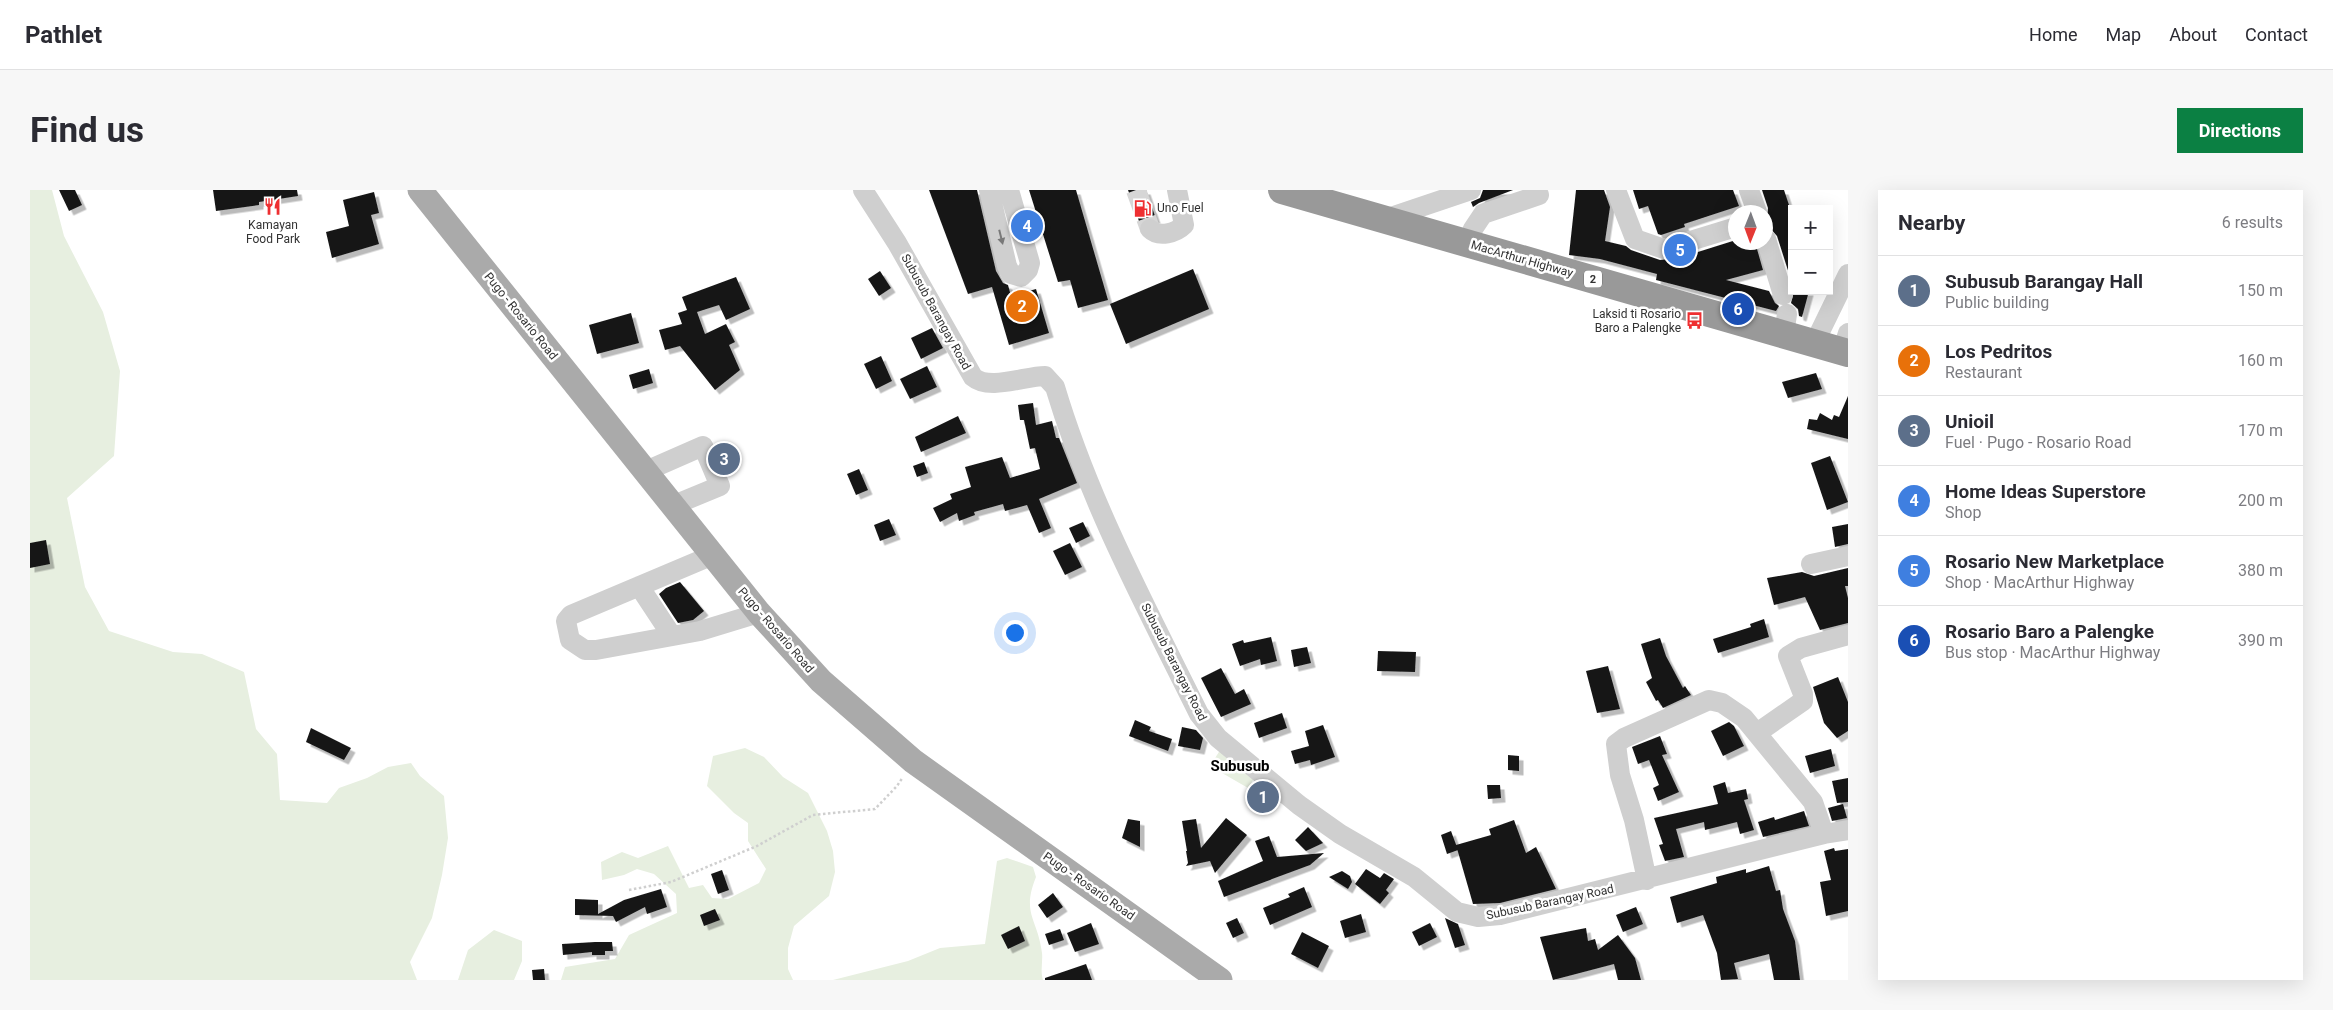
<!DOCTYPE html>
<html lang="en">
<head>
<meta charset="utf-8">
<style>
	body { margin:0; font-family:Roboto,sans-serif; background:#f7f7f7; color:#2b2b33 }
	.controls { position:absolute; right:15px; top:15px; display:grid; overflow:hidden; border-radius:0px; box-shadow:0 5px 20px #0002 }
	.controls button { width:45px; height:45px; display:grid; place-items:center; padding:0; border:0; border-bottom:1px solid #e1e1e2; background:#fff; color:#2b2b33; font:25px sans-serif }
	.compass { position:absolute; left:1698px; top:15px; width:45px; height:45px; border-radius:50%; background:#fff; box-shadow:0 5px 20px #0002; rotate:181deg }
	.you { position:absolute; left:984px; top:442px; width:18px; height:18px; margin:-12px; border:4px solid #fff; border-radius:50%; background:#1a73e8; box-shadow:0 0 0 8px #1a73e833 }
	.badge { display:grid; place-items:center; width:32px; height:32px; border-radius:50%; background:#0b8043; color:#fff; font-size:16px; font-weight:700 }
	.pin { position:absolute; translate:-50% -50%; border:2px solid #fff; box-shadow:0 1px 5px #0006 }
	.list { margin:0; padding:0; list-style:none }
	h2 { display:flex; justify-content:space-between; align-items:center; height:65px; margin:0; padding:0 20px; font-size:21px }
	h2 small { font-size:16px; font-weight:400; color:#7c7c81 }
	.list li { display:grid; grid-template-columns:32px 1fr auto; gap:15px; align-items:center; box-sizing:border-box; height:70px; padding:0 20px; border-top:1px solid #e1e1e2 }
	.list b { display:block; font-size:19px; white-space:nowrap }
	.list p { margin:0; font-size:16px; white-space:nowrap; color:#7c7c81 }
	.list em { font-size:16px; font-style:normal; color:#7c7c81 }
	.map { position:relative; flex:none; width:1818px; height:790px; overflow:hidden; border-radius:0px }
	header { display:flex; align-items:center; gap:30px; box-sizing:border-box; height:70px; padding:0 25px; background:#fff; border-bottom:1px solid #e1e1e2 }
	header strong { font-size:24px }
	nav { display:flex; gap:28px; margin-inline-start:auto; font-size:18px }
	.intro { display:flex; align-items:center; justify-content:space-between; box-sizing:border-box; height:120px; padding:0 30px }
	h1 { margin:0; font-size:35px }
	.button { padding:12px 22px; border-radius:0px; background:#0b8043; color:#fff; font-size:18px; font-weight:700 }
	main { display:flex; gap:30px; padding:0 30px }
	aside { flex:1; background:#fff; border-radius:0px; box-shadow:0 5px 20px #0002 }
	.map>svg:first-child { display:block }
</style>
</head>
<body>
<header>
<strong>Pathlet</strong>
<nav><a>Home</a><a>Map</a><a>About</a><a>Contact</a></nav>
</header>
<div class="intro"><h1>Find us</h1><a class="button">Directions</a></div>
<main>
<div class="map">
<svg width="1818" height="790" viewBox="0 0 1818 790">
	<defs>
		<filter id="shadow"><feDropShadow dx="4.5" dy="4.5" stdDeviation="0" flood-color="#0004"/></filter>
	</defs>
	<rect width="100%" height="100%" fill="#fff"/>
	<path fill="#e7efe0" d="M0,0H22L34,46L73,122L90,181L84,266L37,308L55,397L79,441L143,462L172,464L214,482L226,539L247,564L250,610L297,613L309,598L337,588L358,577L381,573L390,586L414,606L418,648L412,685L402,728L380,772L387,790H0Z
		M1194,554L1232,576L1218,598L1180,576Z
		M715,558L734,567L753,587L778,603L797,641L803,661L805,682L799,706L764,736L758,758V779L763,790H531L535,777L585,769L599,745L647,723L646,704L624,684L607,679L594,685L572,690L571,672L592,662L608,668L638,656L659,698L673,695L682,708L698,709L729,693L736,679L718,651V633L704,623L677,596L683,566Z
		M977,668L1003,677L1006,687C991,724 1008,729 1012,763C1013,772 1010,780 1013,790H803L878,771L910,758L955,754L967,671Z
		M464,740L492,751V771L484,790H428L438,760Z"/>
	<path fill="#191919" filter="url(#shadow)" d="M29,0H45L52,15L39,21Z
		M183,0H267L268,6L229,12V15L186,21Z
		M899,0H947L966,81L973,93L978,95L981,106L1006,99L1019,143L979,155L962,97L938,104Z
		M999,0H1046L1078,110L1048,118L1040,90L1028,92Z
		M1098,0H1116L1126,29L1116,28L1110,34Z
		M1453,0H1483L1449,13L1443,17L1441,12L1450,8Z
		M1546,0H1574L1580,17L1575,51L1596,56L1601,60L1630,70L1652,67L1706,50V52H1725L1733,80L1696,90L1739,101L1745,113L1749,116L1746,121L1626,90L1627,84L1570,69L1539,65Z
		M1603,0H1703L1709,16L1654,34L1655,37L1631,45L1628,44L1618,16L1609,19Z
		M1732,0H1754L1762,24V93L1747,46L1740,38L1737,28L1738,18Z
		M344,2L349,23L341,25L349,54L302,68L296,42L319,36L313,10Z
		M1163,79L1179,119L1096,154L1080,114Z
		M850,81L861,98L849,106L838,89Z
		M706,87L720,119L696,130L689,115L667,122L675,144L696,134L705,152L699,155L710,180L685,200L650,156L635,160L629,140L652,134L648,123L657,120L652,107Z
		M1764,101H1779L1772,127L1769,126L1768,119L1761,113Z
		M601,123L609,153L567,164L559,135Z
		M902,138L913,158L891,169L881,148Z
		M851,166L862,191L846,199L834,174Z
		M897,176L907,197L880,209L870,189Z
		M619,179L623,193L603,199L599,185Z
		M1786,183L1792,199L1758,208L1752,192Z
		M1818,206V249L1777,239L1779,229L1787,230L1790,223L1802,230L1804,225L1809,227Z
		M1003,213L1006,235L1022,231L1026,248H1029L1047,293L1009,309L1021,338L1009,343L997,315L975,321L973,314L944,322L945,325L929,331L927,323L910,332L903,318L922,309L920,304L941,297L935,277L972,267L980,288L1010,279L1005,258L1000,259L994,230H990L988,215Z
		M928,226L936,243L891,262L885,247Z
		M1800,266L1818,312L1797,320L1781,273Z
		M894,272L898,283L887,287L883,276Z
		M829,279L838,300L826,305L817,284Z
		M859,329L866,345L850,351L844,335Z
		M1053,332L1060,346L1046,353L1039,338Z
		M1818,334V354L1805,357L1802,337Z
		M16,350L20,374L0,378V353Z
		M1040,353L1052,377L1035,385L1023,361Z
		M1818,378V396H1815L1818,408V433L1790,440L1775,407L1744,415L1737,388L1772,382L1784,386Z
		M650,392L674,421L663,430L648,433L629,404L636,398Z
		M1734,429L1739,447L1688,463L1683,449L1721,437L1720,434Z
		M1241,447L1247,471L1231,475L1230,469L1210,476L1202,454L1213,450L1214,453Z
		M1630,448L1636,466L1653,498L1655,496L1661,505L1633,518L1628,510L1626,511L1616,492L1622,488L1611,454Z
		M1277,457L1281,473L1264,477L1261,460Z
		M1348,461L1386,462L1385,482L1347,481Z
		M1578,476L1590,519L1567,523L1556,481Z
		M1191,478L1205,504L1214,499L1221,514L1191,527L1171,488Z
		M1808,487L1818,512V541L1807,548L1794,533L1783,497Z
		M1252,523L1257,538L1229,548L1224,533Z
		M1105,530L1121,537L1119,541L1142,549L1138,561L1099,546Z
		M1699,532L1704,536L1714,556L1693,566L1681,541Z
		M1293,535L1305,567L1281,575L1280,570L1265,574L1261,561L1279,556L1275,541Z
		M1152,537L1166,540L1173,548L1170,560L1148,556Z
		M281,538L321,558L314,570L276,552Z
		M1630,546L1637,564L1632,565L1649,602L1628,611L1623,598L1629,595L1619,570L1608,574L1602,557Z
		M1801,559L1805,576L1780,583L1775,566Z
		M1478,565L1489,566V581L1478,580Z
		M1818,588V612L1807,613L1802,591Z
		M1695,592L1698,603L1716,599L1718,609L1714,610L1724,640L1710,644L1707,632L1675,640L1674,632L1646,639L1654,667L1635,671L1629,655L1633,654L1624,628L1688,614L1683,596Z
		M1457,595H1470L1471,608L1458,609Z
		M1230,598L1241,608L1234,619L1223,608Z
		M1813,614L1817,628L1802,631L1798,618Z
		M1774,621L1779,636L1733,647L1728,632L1744,627L1745,630Z
		M1196,628L1217,645L1185,683L1180,671L1156,676L1158,673L1156,661H1157L1152,631L1166,629L1171,658Z
		M1098,629L1110,631V657L1092,648Z
		M1484,630L1496,663L1506,657L1526,699L1470,713L1443,714L1426,655L1461,645L1459,639Z
		M1278,637L1293,653L1276,661L1265,650Z
		M1421,641L1428,660L1417,664L1411,645Z
		M1239,646L1247,667L1294,663L1280,675L1194,707L1188,691L1233,671L1225,651Z
		M1804,658L1805,661L1818,659V721L1796,726L1790,692L1801,690L1794,661Z
		M1739,676L1746,701L1750,700L1753,719L1765,751L1770,790H1744L1739,764L1704,773L1708,789L1691,790L1687,763L1673,725L1647,733L1640,707L1687,693L1686,687L1716,679V683Z
		M1336,679L1350,688L1354,683L1364,689L1356,700L1359,703L1350,714L1325,694Z
		M692,680L699,700L688,704L681,684Z
		M1312,681L1320,686L1322,692L1318,699L1299,687Z
		M1274,697L1282,717L1240,735L1233,718L1260,707L1258,704Z
		M631,699L637,717L617,724L615,717L586,732L583,726L545,725V709L568,710V724L594,710Z
		M1023,703L1033,717L1017,728L1008,715Z
		M1606,717L1613,734L1593,742L1586,725Z
		M685,719L690,730L674,736L670,725Z
		M1331,724L1336,742L1315,748L1310,731Z
		M1207,728L1214,743L1203,748L1196,733Z
		M1415,728L1428,734L1435,755L1425,758Z
		M1061,733L1069,754L1045,762L1037,743Z
		M1400,733L1407,747L1389,756L1382,742Z
		M989,736L995,751L978,759L971,745Z
		M1556,738L1558,751L1565,749L1568,760L1588,745L1605,768L1611,790H1588L1584,774L1523,790L1510,747Z
		M1030,739L1034,750L1019,755L1015,744Z
		M1272,742L1299,756L1288,778L1261,764Z
		M565,752H582L583,761H575V765H562V762L533,765L532,754Z
		M1056,774L1062,790H1015V788Z
		M514,779L515,790H503L502,780Z"/>
	<g fill="none" stroke-linecap="round" stroke-linejoin="round">
		<path stroke="#d6d6d6" stroke-width="20" stroke-dasharray="20 10" stroke-linecap="butt" d="M1106,0L1120,39"/>
		<path stroke="#cfcfcf" stroke-width="2.5" stroke-dasharray="2.5 2.5" stroke-linecap="butt" d="M599,700L641,692L727,656L783,625L845,619L867,596L873,587"/>
		<path stroke="#cfcfcf" stroke-width="20" d="M833,0L867,53L943,187C959,201 995,186 1015,186L1025,197C1059,311 1116,417 1169,524L1188,548L1269,615L1310,644L1384,687L1427,722L1448,727L1470,725L1794,644L1818,640
			M959,0L977,76L981,84L991,87L998,80L1000,73L979,0
			M1586,0L1605,49L1634,59L1706,37
			M1719,0L1727,22
			M1355,29L1441,0
			M1120,39C1129,48 1146,43 1154,35L1147,0
			M1736,49L1753,105
			M1437,53L1443,39L1453,24L1509,5
			M1754,145L1757,124
			M1784,154L1818,84
			M1812,162L1818,143
			M616,281L673,256L690,296L644,315
			M683,365L541,425L536,431L540,450L555,460H566L670,441L729,423
			M1781,374L1818,366
			M609,396L642,446
			M1727,543L1773,511V504L1758,466L1771,458L1818,445
			M1617,690L1604,630L1590,585L1586,554L1594,548L1679,510L1692,513L1714,528L1783,612L1794,644"/>
		<path stroke="#aaa" stroke-width="25" d="M390,0L729,423L791,491L883,571L1190,790"/>
		<path stroke="#999" stroke-width="28" d="M1252,0L1818,163"/>
	</g>
	<defs><path id="oneway-solid" d="M-6-.8H1V-3.2L6.5 0L1 3.2V.8H-6Z" transform="scale(1.25)"/></defs>
	<use fill="#797979" href="#oneway-solid" transform="translate(971 47) rotate(76)"/>
	<defs>
		<symbol id="restaurant-bare" viewBox="-9 -9 18 18"><path d="M-5-6h1v4h1v-4h1v4h1v-4h1v5L-1.5 .5V6h-2V.5L-5-1ZM5-6V6H3V1.5H1.5Q1.5-4 5-6Z" fill="#ee2f31" stroke="#fff" stroke-width="2.5" paint-order="stroke"/></symbol>
		<symbol id="fuel-bare" viewBox="-9 -9 18 18"><path d="M-5.5-6h7V0h2V4h1.3V-2.5L3-4.5l.8-.8L6-3V5H2.5V1h-1V6h-7ZM-4.2-4.7v3.2H.2V-4.7Z" fill="#ee2f31" stroke="#fff" stroke-width="2.5" paint-order="stroke"/></symbol>
		<symbol id="bus-bare" viewBox="-9 -9 18 18"><path d="M-5-6H5V4H4V6H2V4H-2V6H-4V4H-5ZM-3.5-4V0h7V-4ZM-3.5 1.2v1.5H-2V1.2ZM2 1.2v1.5H3.5V1.2Z" fill="#ee2f31" stroke="#fff" stroke-width="2.5" paint-order="stroke"/></symbol>
	</defs>
	<g fill-rule="evenodd">
		<use href="#restaurant-bare" x="230" y="4" width="25" height="25"/>
		<use href="#fuel-bare" x="1100" y="6" width="25" height="25"/>
		<use href="#bus-bare" x="1652" y="118" width="25" height="25"/>
	</g>
	<g text-anchor="middle" dominant-baseline="central" stroke-width="5" stroke-linejoin="round" paint-order="stroke">
		<rect fill="#fff" stroke="#707070" stroke-width="1" x="1554" y="80.5" width="18" height="17" rx="4"/>
		<g font-size="11" font-weight="bold" fill="#323232">
			<text x="1563" y="89">2</text>
		</g>
		<g font-size="12" fill="#323232" stroke="#fff" text-anchor="start">
			<text x="1127" y="18">Uno Fuel</text>
			<text x="243" y="35" text-anchor="middle">Kamayan<tspan x="243" dy="14">Food Park</tspan></text>
			<text x="1651" y="124" text-anchor="end">Laksid ti Rosario<tspan x="1651" dy="14">Baro a Palengke</tspan></text>
		</g>
		<g font-size="12" fill="#323232" stroke="#fff">
			<text transform="translate(1492 69) rotate(16)">MacArthur Highway</text>
			<text transform="translate(906 122) rotate(61)">Subusub Barangay Road</text>
			<text transform="translate(491 126) rotate(51)">Pugo - Rosario Road</text>
			<text transform="translate(746 440) rotate(49)">Pugo - Rosario Road</text>
			<text transform="translate(1144 472) rotate(63)">Subusub Barangay Road</text>
			<text transform="translate(1059 696) rotate(35)">Pugo - Rosario Road</text>
			<text transform="translate(1520 712) rotate(-12)">Subusub Barangay Road</text>
		</g>
		<g font-size="15" font-weight="bold" fill="#000" stroke="#fff">
			<text x="1210" y="576">Subusub</text>
		</g>
	</g>
</svg>
<div class="controls">
<button>+</button>
<button>−</button>
</div>
<svg class="compass" viewBox="-18 -18 36 36"><path d="M0-13l5 13h-10z" fill="#e53935"/><path d="M0 13l5-13h-10z" fill="#7c7c81"/></svg>
<div class="you"></div>
<div class="pin badge" style="left:1233px;top:607px;background:#5c6f8a">1</div>
<div class="pin badge" style="left:992px;top:116px;background:#e8710a">2</div>
<div class="pin badge" style="left:694px;top:269px;background:#5c6f8a">3</div>
<div class="pin badge" style="left:997px;top:36px;background:#3f7fe0">4</div>
<div class="pin badge" style="left:1650px;top:60px;background:#3f7fe0">5</div>
<div class="pin badge" style="left:1708px;top:119px;background:#1a4fb4">6</div>
</div>
<aside>
<h2>Nearby<small>6 results</small></h2>
<ul class="list">
<li><span class="badge" style="background:#5c6f8a">1</span><div><b>Subusub Barangay Hall</b><p>Public building</p></div><em>150 m</em></li>
<li><span class="badge" style="background:#e8710a">2</span><div><b>Los Pedritos</b><p>Restaurant</p></div><em>160 m</em></li>
<li><span class="badge" style="background:#5c6f8a">3</span><div><b>Unioil</b><p>Fuel · Pugo - Rosario Road</p></div><em>170 m</em></li>
<li><span class="badge" style="background:#3f7fe0">4</span><div><b>Home Ideas Superstore</b><p>Shop</p></div><em>200 m</em></li>
<li><span class="badge" style="background:#3f7fe0">5</span><div><b>Rosario New Marketplace</b><p>Shop · MacArthur Highway</p></div><em>380 m</em></li>
<li><span class="badge" style="background:#1a4fb4">6</span><div><b>Rosario Baro a Palengke</b><p>Bus stop · MacArthur Highway</p></div><em>390 m</em></li>
</ul>
</aside>
</main>
</body>
</html>
